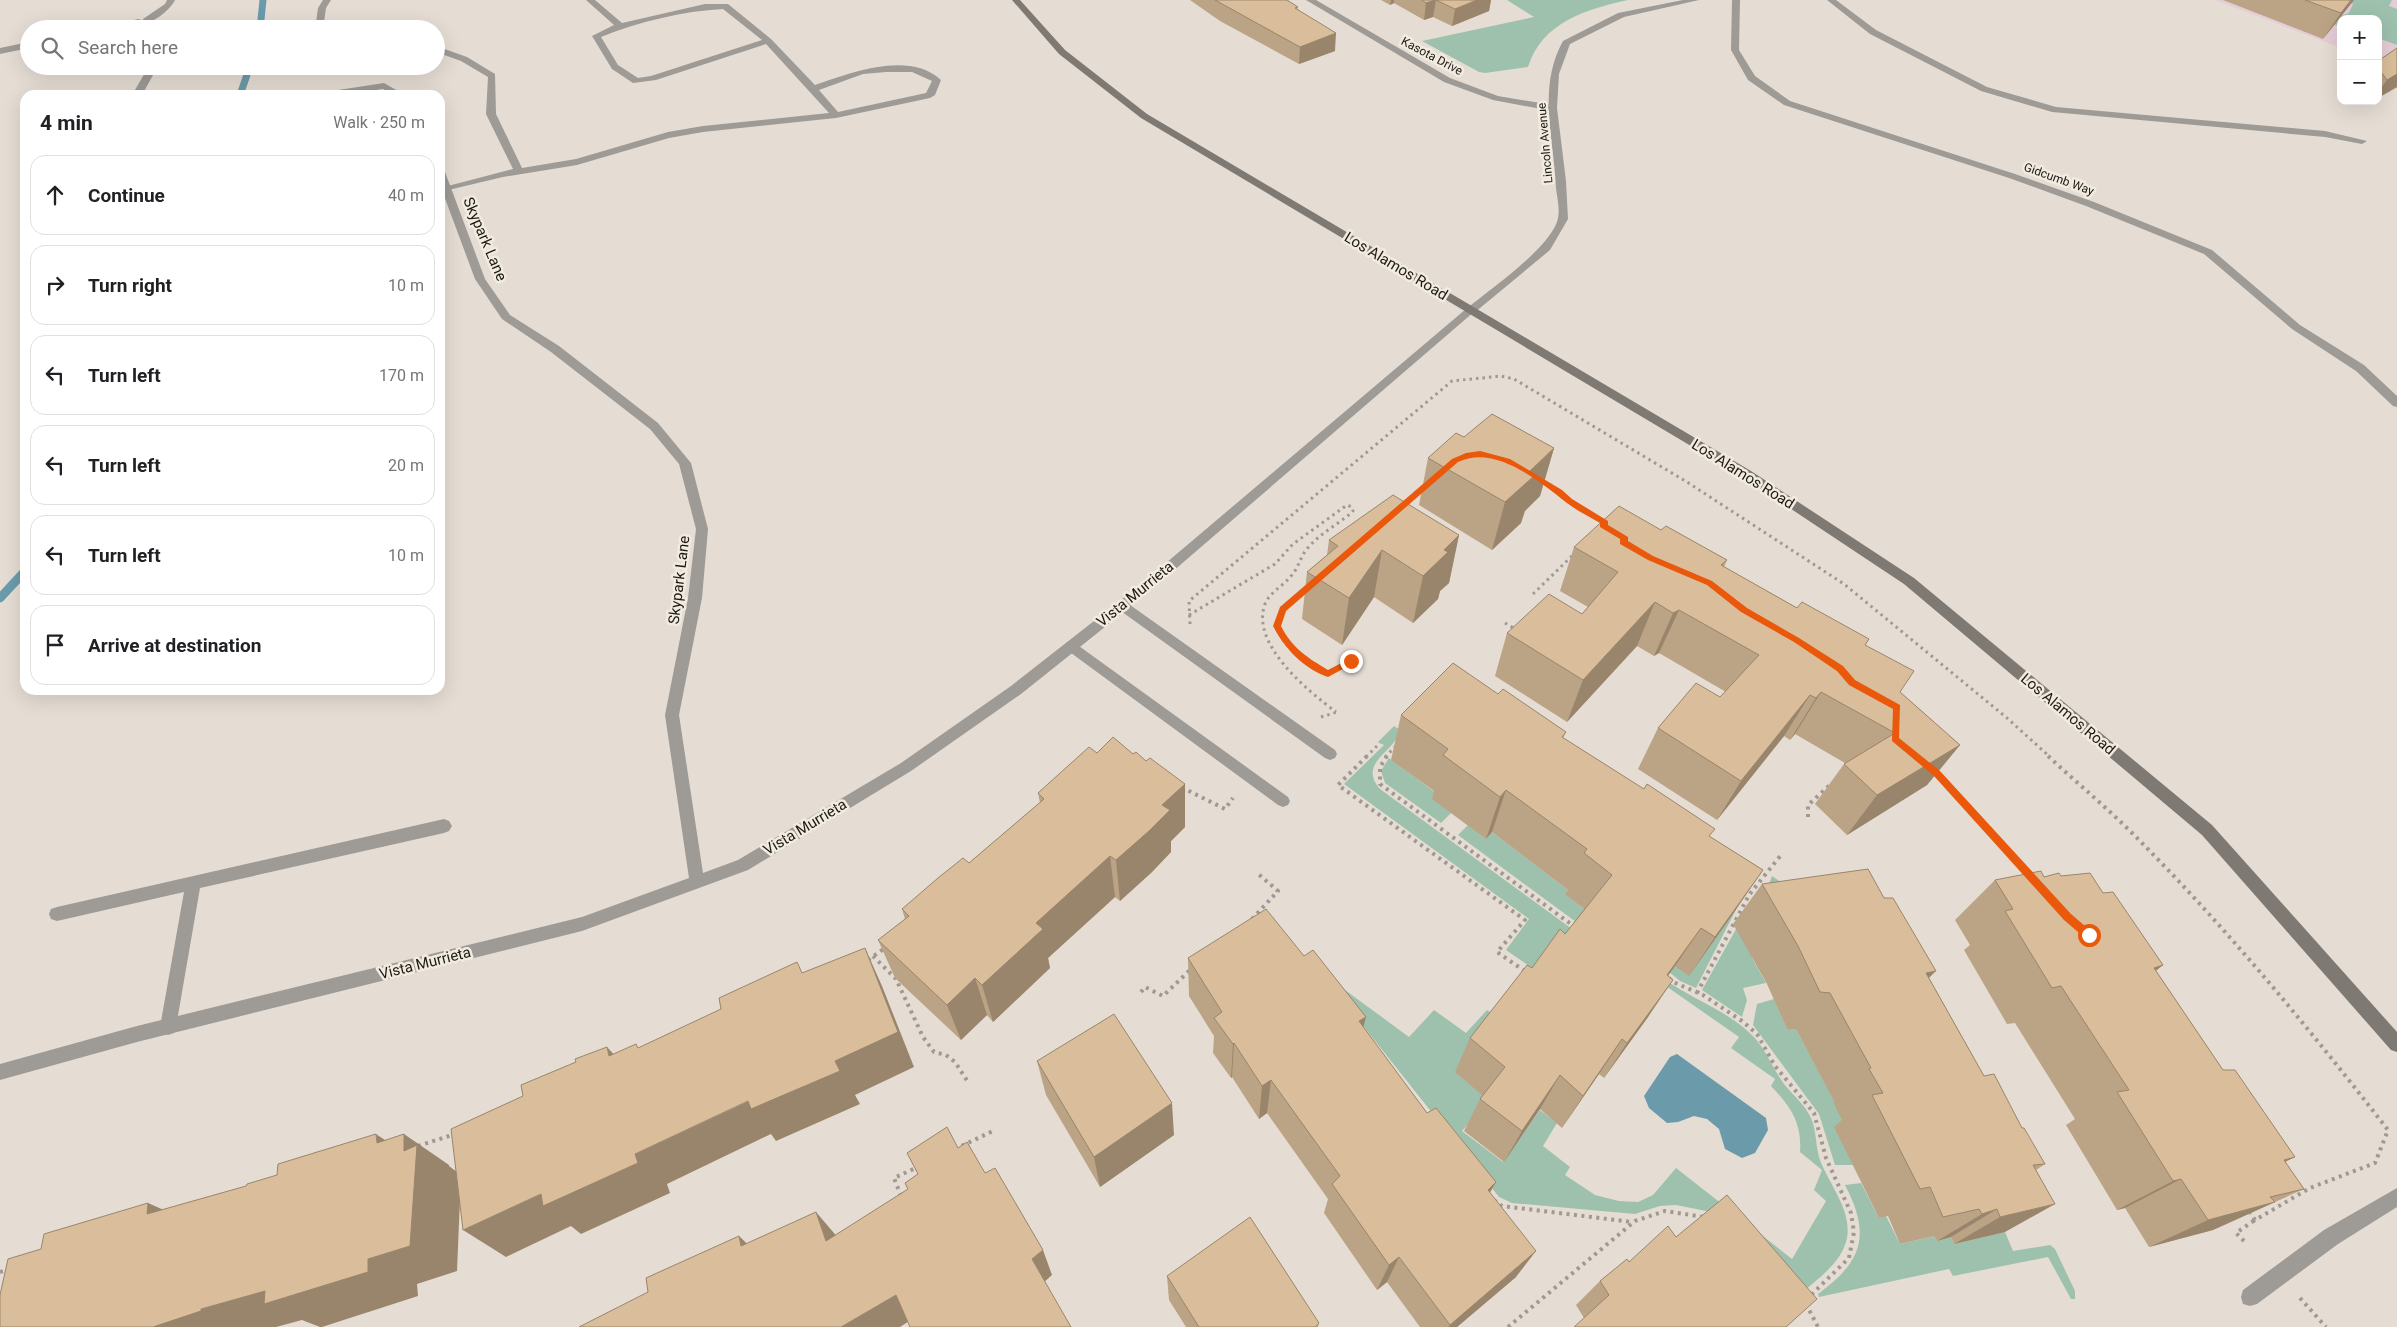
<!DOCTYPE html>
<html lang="en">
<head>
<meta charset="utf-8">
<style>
	body { margin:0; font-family:Roboto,sans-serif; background:#f6f6f6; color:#202124 }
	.controls { position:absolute; right:15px; top:15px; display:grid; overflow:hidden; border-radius:10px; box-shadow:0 5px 20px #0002 }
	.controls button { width:45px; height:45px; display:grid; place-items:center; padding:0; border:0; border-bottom:1px solid #e0e0e0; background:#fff; color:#202124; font:25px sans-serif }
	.stop { position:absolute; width:15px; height:15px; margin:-11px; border:4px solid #ea580c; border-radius:50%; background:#fff }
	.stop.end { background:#ea580c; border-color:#fff; box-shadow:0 1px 5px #0008 }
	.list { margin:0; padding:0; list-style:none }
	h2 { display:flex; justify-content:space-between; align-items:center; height:65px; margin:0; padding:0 20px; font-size:21px }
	h2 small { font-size:16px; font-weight:400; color:#757577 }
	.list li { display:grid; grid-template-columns:32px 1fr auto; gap:15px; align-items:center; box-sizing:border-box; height:80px; margin:0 10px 10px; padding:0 10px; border:1px solid #e0e0e0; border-radius:15px }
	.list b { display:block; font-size:19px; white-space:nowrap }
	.list em { font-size:16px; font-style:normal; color:#757577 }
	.icon { flex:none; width:28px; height:28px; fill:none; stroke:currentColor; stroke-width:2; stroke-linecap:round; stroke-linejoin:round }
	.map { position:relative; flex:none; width:2397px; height:1327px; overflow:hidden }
	.search { position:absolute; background:#fff; box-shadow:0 5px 20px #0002; left:20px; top:20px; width:425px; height:55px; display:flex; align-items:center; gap:12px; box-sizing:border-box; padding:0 18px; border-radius:28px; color:#757577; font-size:19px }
	.panel { position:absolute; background:#fff; box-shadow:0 5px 20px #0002; left:20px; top:90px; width:425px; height:605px; border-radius:15px }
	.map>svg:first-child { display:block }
</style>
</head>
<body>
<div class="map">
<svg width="2397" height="1327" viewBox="0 0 2397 1327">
	<rect width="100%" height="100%" fill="#e5ddd3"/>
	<path fill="#e5cdd8" d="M2215,0H2397V69L2378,62V19H2341V48Z"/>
	<path fill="#9ec1ae" d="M1507,0H1628C1587,9 1542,22 1528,67L1485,73L1479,72L1422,41L1534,17Z
		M2344,0H2392L2389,6L2397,9V45L2378,38V19H2341V27L2317,18L2341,16L2349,13L2353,4Z
		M1394,726L1400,730C1395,753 1357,762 1380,789L1594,945L1538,972L1506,950L1529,919L1344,784L1384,745L1378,742Z
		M1389,758L1436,793L1451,813L1441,823L1385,783L1381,771Z
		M1468,825L1486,839L1492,832L1568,890L1566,894L1586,911L1576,922L1458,835Z
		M1772,876L1811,903L1752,958L1766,983L1743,988L1747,1000L1742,1017L1702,990L1755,895L1769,884Z
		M1745,892L1696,988L1680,981L1668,971Z
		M1664,979C1692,999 1728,1011 1753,1036C1765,1048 1772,1067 1782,1081C1790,1093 1803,1102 1810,1116C1817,1129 1815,1146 1820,1160C1829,1184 1852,1210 1847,1238C1842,1262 1821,1276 1803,1292L1711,1212L1676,1205L1660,1206L1635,1214L1512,1203L1499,1197L1360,1022L1345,990L1409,1037L1434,1010L1466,1033L1487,1010L1498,1017L1488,1101L1462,1131L1503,1162L1540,1110L1557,1123L1543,1146L1570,1167L1565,1175L1595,1195L1619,1201L1638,1202L1653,1195L1676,1168L1792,1259L1826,1201L1814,1190L1822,1170L1800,1152C1802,1123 1791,1107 1771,1086L1775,1079L1731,1048L1739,1037L1663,984Z
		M1774,999L1787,1029H1796L1823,1079L1830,1078L1845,1125L1853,1165H1835L1819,1114L1753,1025L1757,1004Z
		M1861,1183L1879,1218L1886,1216L1900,1244L1934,1236L1937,1241L1951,1237L1954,1244L2005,1232L2013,1251L2050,1245L2055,1249L2075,1291V1299H2071L2048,1257L1953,1276L1949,1269L1819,1297L1818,1294C1863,1261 1871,1235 1845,1185Z"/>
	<path fill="#6b9bab" d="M1677,1054L1766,1118L1768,1130L1755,1153L1742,1158L1725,1149L1719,1129L1707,1119L1694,1116L1678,1122L1667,1123L1649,1108L1644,1096L1670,1057Z"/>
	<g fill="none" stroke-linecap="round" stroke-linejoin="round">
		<path stroke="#6b9bab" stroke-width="7" d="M260,29L263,0
			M240,95L250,66"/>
		<path stroke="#6b9bab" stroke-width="9" d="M0,598L25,571"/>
		<path stroke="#9f9991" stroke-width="3" stroke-dasharray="2.5 4" stroke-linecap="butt" d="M1542,481L1560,492L1569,501L1605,522
			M1404,504L1425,486
			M1308,587C1253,629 1283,646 1328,674L1351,661
			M1533,594L1574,554
			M1189,615L1275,564L1293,544L1347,505L1352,507L1353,511L1350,514C1335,526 1318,535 1306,550C1300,558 1298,569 1291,576C1283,586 1270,592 1265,604C1250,644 1308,691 1336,712
			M1505,623L1515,629
			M1190,624L1189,601L1452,381L1501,376L1514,379L1687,482L1844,584L2007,718L2050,757
			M1321,717L1337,712
			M1366,757L1380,743
			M1385,757L1396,746"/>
		<path stroke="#9f9991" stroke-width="4" stroke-dasharray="3 4.5" stroke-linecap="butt" d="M1367,756L1338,785L1525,920L1497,952L1526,972
			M1387,756L1380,767V784L1575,927
			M2048,756C2076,782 2105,806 2132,833C2225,926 2308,1027 2388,1130L2375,1163L2310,1188L2255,1220L2249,1211
			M1935,772L2031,876
			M1182,791L1185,789L1225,809L1233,798
			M1808,817V805L1831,784
			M1252,919L1278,891L1256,872
			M873,956L896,979L923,1037L934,1052L946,1055L955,1062L968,1082
			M868,960L885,948
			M1669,978L1673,982L1703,995L1742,1021L1757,1034L1775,1066L1814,1113L1826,1158L1851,1213L1854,1232L1849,1258L1811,1295
			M1141,992L1145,987L1163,996L1190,970
			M1697,993L1749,895L1781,855
			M418,1146L455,1134
			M955,1149L993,1131
			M901,1196L894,1178L918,1167
			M1494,1200L1502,1206L1632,1222
			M2244,1241L2236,1233L2255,1220
			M0,1272L10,1269
			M2300,1298L2326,1327
			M1806,1304L1818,1327
			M1508,1327L1635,1221L1665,1211L1704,1217"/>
		<path fill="#9e9a96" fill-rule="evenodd" d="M167,0H175C171,9 153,24 143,23V19L165,4Z
			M323,0H331L326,8L323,29H315L318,8Z
			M586,0H595L622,23L705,4H728L771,39L815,85C850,73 909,50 941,80L935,95L930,98L836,118L703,132L669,138L577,165L503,177L444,191V187L513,169L486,114L488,77L461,61L436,52V46L467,57L495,74L496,114L522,168L576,159L668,132L703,126L829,113L766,44L656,80L633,83L612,69L592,36L614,25ZM723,9L762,40L651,76L638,78L618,65L601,37C638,22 683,11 723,9ZM886,72H912L932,81L926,93L838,112L819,90L863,74Z
			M1123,600L1335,750L1337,754L1335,758L1330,760L1325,758L1118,609L1116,605L1118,601Z
			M1072,641L1288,797L1290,801L1288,805L1283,807L1278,805L1067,650L1065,646L1067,642Z
			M444,819L449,821L452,826L449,831L444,833L200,888L176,1027L174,1033L168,1035L162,1033L160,1027L184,892L57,921L51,919L49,914L51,909L57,907Z
			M2397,1188V1207L2338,1244L2257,1304L2250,1306L2243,1304L2241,1297L2243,1290L2324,1230Z"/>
		<path fill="#9e9a96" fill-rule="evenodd" d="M1306,0H1316L1450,78L1498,96L1552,105L1557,108L1552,111L1493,100L1444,82Z
			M1732,0H1740L1739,50L1755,76L1790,101L2015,174L2094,202L2212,250L2300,325L2364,365L2397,396V407L2393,406L2356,371L2292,329L2204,254L2086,206L2009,178L1784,105L1748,80L1731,50Z
			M1827,0H1836L1876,30L1987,87L2056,107L2325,131L2367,141L2362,144L2325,137L2052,112L1981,91L1870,34Z
			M138,19L154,23L161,29C152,29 146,24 138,24C124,24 111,29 97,29Z
			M29,42V48L0,54V48Z
			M149,66H158L142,95H132Z
			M384,83L405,95H393L383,89L343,95H320L325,92Z
			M440,169L445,172L485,279L510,315L559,346L658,423L691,463L708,529L702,598L679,715L703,873L738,860L901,763L1011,686L1140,585L1466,309H1474L1475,311L1150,591L1021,694L911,771L748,870L582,931L137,1042L0,1080V1064L137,1026L582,917L689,878L665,715L688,598L696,529L679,464L650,429L551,352L502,319L475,279L440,185Z"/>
		<path fill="#9e9a96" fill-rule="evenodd" d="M1683,0H1699L1624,17L1570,44L1559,74L1557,108L1566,181L1568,219L1550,250L1474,313H1466V309C1489,290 1553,246 1558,218C1560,209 1557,197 1556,188C1554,138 1537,88 1563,41L1618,13Z"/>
		<path fill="#7e7973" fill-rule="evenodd" d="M1012,0H1020L1065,50L1147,114L1751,471L1914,578L2212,825L2397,1032V1052L2391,1050L2202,835L1904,584L1743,477L1141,118L1059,54Z"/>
	</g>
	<path fill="#bba385" d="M1190,0H1287L1298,9L1335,51L1299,64L1220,21Z
		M1381,0H1491L1489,11L1452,26L1433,17L1424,20L1394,3L1390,5Z
		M2223,0H2354L2323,39Z
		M2397,48V87L2378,98V61Z
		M1464,437L1554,448L1540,496L1524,511L1521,523L1492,550L1419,505L1428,458Z
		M1661,530L1727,560L1724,567L1797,608L1869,639L1865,645L1900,692L1960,745L1927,785L1847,835L1815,804L1844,764L1845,763L1795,734L1790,740L1784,736L1717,820L1638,769L1658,728L1720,697L1726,692L1659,653L1654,656L1637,646L1567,722L1495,676L1507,633L1582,614L1588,607L1560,591L1574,547Z
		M1459,535L1449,583L1440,591L1438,599L1413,623L1374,597L1342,645L1302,619L1307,572L1327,555L1329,540Z
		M1498,694L1566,732L1563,738L1710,837L1763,870L1689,976L1675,966L1668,976L1648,1017L1604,1078L1599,1074L1562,1128L1540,1109L1504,1162L1464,1131L1482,1095L1455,1072L1470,1038L1532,968L1565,934L1584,909L1565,894L1568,890L1492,832L1486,839L1432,799L1434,791L1391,760L1401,715Z
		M1097,753L1133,754L1185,784V827L1171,841V852L1152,872L1120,901L1115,897L1048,958L1050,968L993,1022L987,1015L961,1040L895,978L878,940L905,919L902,909L969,863L1040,803L1038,793Z
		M2061,876L2103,893L2163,965L2156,971L2223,1070L2295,1157L2285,1162L2304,1189L2213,1230L2149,1247L2125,1208L2117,1210L2066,1125L2075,1119L2015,1023L2007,1024L1964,950L1970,945L1955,920L1995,880Z
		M1762,884L1929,978L1984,1076L2022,1128L2045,1164L2036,1170L2005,1232L1954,1244L1951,1237L1937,1241L1934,1236L1900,1244L1888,1216L1879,1218L1834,1127L1842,1120L1833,1102L1834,1101L1796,1029H1787L1767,984L1733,924Z
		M1188,958L1363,1027L1427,1113L1496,1182L1490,1193L1516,1277L1457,1327H1420L1387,1282L1377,1290L1324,1213L1328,1199L1267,1113L1259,1119L1232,1077L1231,1078L1213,1053L1214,1036L1189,996Z
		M1037,1061L1174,1135L1100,1187L1046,1095Z
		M1676,1237L1584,1318L1576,1305L1600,1281L1629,1262Z
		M1167,1276L1319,1323L1318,1327H1186L1169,1300Z"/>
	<path fill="#99856c" d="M1391,0H1394V3L1390,5Z
		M1436,0L1433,17L1424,20L1426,3Z
		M1477,0H1491L1489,11L1452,26L1455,9Z
		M2351,0H2354L2323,39L2341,13Z
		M1336,33L1335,51L1299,64L1300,47Z
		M2397,74V87L2378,98V92L2387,80Z
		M1554,448L1540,496L1525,511L1521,523L1492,550L1505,502L1529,472Z
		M1459,535L1449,583L1440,591L1438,599L1413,623L1423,576L1444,550Z
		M1382,550L1374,597L1342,645L1349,598Z
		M1655,602L1637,646L1567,722L1583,680Z
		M1679,610L1659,653L1654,656L1673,613Z
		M1821,692L1795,734L1790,740L1816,698Z
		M1810,695L1784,736L1717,820L1741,781Z
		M1960,745L1927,785L1847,835L1877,795Z
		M1185,784V827L1171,841V852L1152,872L1120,901L1116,860L1162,805Z
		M1506,790L1492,832L1486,839L1500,797Z
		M1110,856L1115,897L1048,958L1050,968L993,1022L982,985L1036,923Z
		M1763,870L1735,911L1689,976L1715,937Z
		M1701,928L1675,966L1642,1012L1667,975Z
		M865,948L882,986L914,1067L855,1095L860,1104L776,1141L771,1134L667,1184L670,1193L581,1234L571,1226L506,1257L463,1230L541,1194L635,1154L835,1061Z
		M2163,965L2113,1003L2154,968Z
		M1936,971L1898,1008L1926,973Z
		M975,978L987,1015L961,1040L947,1005Z
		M1673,980L1648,1017L1604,1078L1627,1043Z
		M1366,1017L1357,1052L1359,1021Z
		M1622,1039L1599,1074L1562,1128L1583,1096Z
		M1234,1043L1232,1077L1231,1078L1233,1044Z
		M607,1047L639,1082L609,1056Z
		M1560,1075L1540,1109L1504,1162L1522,1131Z
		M1271,1080L1267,1113L1259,1119L1262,1086Z
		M1172,1103L1174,1135L1100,1187L1094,1157Z
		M376,1134L416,1161L404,1151V1134L449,1165V1166L461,1175L457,1271L417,1284L418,1296L322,1327H320L302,1320L276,1327H153L201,1309L265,1291L368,1259L377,1143Z
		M2295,1157L2233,1187L2284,1160Z
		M2181,1179L2125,1208L2117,1210L2173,1181Z
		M1496,1182L1479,1210L1488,1190Z
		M2275,1202L2213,1230L2149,1247L2208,1220Z
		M148,1203L209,1230L147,1214Z
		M2055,1204L2005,1232L1954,1244L2000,1217Z
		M1997,1209L1951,1237L1937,1241L1982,1214Z
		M816,1212L839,1239L826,1241Z
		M739,1236L766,1262L741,1246Z
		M1043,1250L1052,1275L1042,1284L1032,1259Z
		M1536,1251L1516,1277L1457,1327H1448L1450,1325Z
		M1399,1257L1387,1282L1377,1290L1389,1265Z
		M896,1295L914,1318L900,1327H841Z"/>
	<path fill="#dabe9b" stroke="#99856c" d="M1215,0H1287L1298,7L1295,8L1336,33L1300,47Z
		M1422,0H1435L1426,3Z
		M1436,0H1477L1455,9Z
		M2305,0H2351L2341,13Z
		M2397,48V74L2387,80L2378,68V61Z
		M1492,414L1554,448L1529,472L1534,476L1505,502L1428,458L1456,433L1464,437Z
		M1393,495L1459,535L1444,550L1448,552L1423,576L1382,550L1349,598L1307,572L1338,546L1329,540Z
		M1619,506L1661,530L1666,526L1727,560L1721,565L1797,608L1802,602L1869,639L1865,645L1914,671L1900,692L1960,745L1877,795L1844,764L1895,733L1821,692L1816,698L1810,695L1741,781L1658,728L1696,683L1720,697L1759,655L1679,610L1673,613L1655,602L1583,680L1507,633L1549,594L1582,614L1618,572L1574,547Z
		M1453,663L1498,694L1503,689L1566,732L1562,737L1644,789L1647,784L1715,829L1709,836L1763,870L1715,937L1701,928L1667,975L1673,980L1627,1043L1622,1039L1583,1096L1560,1075L1522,1131L1480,1099L1505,1067L1470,1038L1527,965L1532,968L1560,929L1565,934L1612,875L1584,853L1587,849L1506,790L1500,797L1443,755L1448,749L1401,715Z
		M1113,737L1133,754L1136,752L1146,761L1150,758L1185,784L1162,805L1170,810L1149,831L1116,860L1110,856L1036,923L1043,929L982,985L975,978L947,1005L878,940L909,916L902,909L938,878L963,858L969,863L1044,799L1038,793L1089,747L1097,753Z
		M1868,869L1884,898H1893L1936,971L1926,973L1984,1076L1994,1074L2022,1128H2024L2045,1164L2033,1165L2055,1204L2000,1217L1997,1209L1982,1214L1979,1209L1943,1217L1930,1187L1920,1189L1872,1095L1883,1093L1869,1069L1871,1068L1830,993L1820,992L1798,946L1762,884Z
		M2041,871L2044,877L2059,873L2061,876L2090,873L2103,893L2113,892L2163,965L2154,968L2223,1070H2235L2295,1157L2284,1160L2304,1189L2270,1197L2275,1202L2208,1220L2181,1179L2173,1181L2117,1092L2129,1090L2061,986L2052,988L2005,911L2013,909L1995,880Z
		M1266,909L1304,956L1313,950L1366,1017L1359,1021L1427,1113L1436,1108L1496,1182L1488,1190L1536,1251L1450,1325L1399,1257L1389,1265L1332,1184L1340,1176L1271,1080L1262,1086L1234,1043L1233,1044L1214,1018L1222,1012L1188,958Z
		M865,948L898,1032L835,1061L840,1071L751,1109L748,1101L635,1154L638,1163L543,1206L541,1194L463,1230L451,1129L523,1096L521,1085L576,1062L575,1059L607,1047L609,1056L636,1044L638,1048L721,1009L719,998L797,962L802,973Z
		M1114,1014L1172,1103L1094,1157L1037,1061Z
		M947,1127L958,1148L967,1142L985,1173L995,1168L1043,1250L1032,1259L1071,1327H910L896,1295L841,1327H579L648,1292L646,1278L739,1236L741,1246L816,1212L826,1241L908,1189L905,1183L918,1174L907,1153Z
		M376,1134L377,1143L404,1134V1151L417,1145L410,1246L368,1259V1272L264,1304L265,1291L201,1309V1311L153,1327H0V1295L8,1259L41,1249L44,1234L148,1203L147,1214L246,1186L247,1184L277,1175L278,1164Z
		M1727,1195L1817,1299L1786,1327H1574L1609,1295L1600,1281L1627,1259L1629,1262L1668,1226L1676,1237Z
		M1250,1217L1319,1323L1315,1327H1199L1167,1276Z"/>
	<path fill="#ea580c" d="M1480,451L1510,459L1562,490L1572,499L1608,521V525L1628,537V541L1653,556L1712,581L1747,608L1799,638L1843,666L1855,680L1900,705L1899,738L1940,771L2071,914L2092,932V938H2085L2064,920L1934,776L1892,741L1893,709L1849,685L1837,671L1794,642L1741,612L1707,585L1648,560L1620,544V539L1600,527V523C1590,517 1577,511 1567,503C1539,481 1495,444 1458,462L1286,611L1281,626C1292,648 1308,658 1328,670L1351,658H1354V663L1328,677C1303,668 1285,649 1273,626L1280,607L1452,459L1466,453Z"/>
	<g text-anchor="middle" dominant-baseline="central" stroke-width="5" stroke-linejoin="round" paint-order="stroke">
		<g font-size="12" fill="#1d1a16" stroke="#f2ebe0">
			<text transform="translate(1432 56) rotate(28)">Kasota Drive</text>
			<text transform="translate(1545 143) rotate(-95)">Lincoln Avenue</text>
			<text transform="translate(2059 179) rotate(20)">Gidcumb Way</text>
		</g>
		<g font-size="15" fill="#1d1a16" stroke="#f2ebe0">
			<text transform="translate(485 239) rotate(67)">Skypark Lane</text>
			<text transform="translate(1396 266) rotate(31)">Los Alamos Road</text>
			<text transform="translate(1743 474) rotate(32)">Los Alamos Road</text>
			<text transform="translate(679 580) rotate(-83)">Skypark Lane</text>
			<text transform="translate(1135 594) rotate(-39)">Vista Murrieta</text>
			<text transform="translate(2068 714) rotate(40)">Los Alamos Road</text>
			<text transform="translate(805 827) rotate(-31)">Vista Murrieta</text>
			<text transform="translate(425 963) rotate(-14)">Vista Murrieta</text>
		</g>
	</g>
</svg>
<div class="controls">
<button>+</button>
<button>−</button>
</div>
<div class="stop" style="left:2089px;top:935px"></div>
<div class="stop end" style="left:1351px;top:661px"></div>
<div class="search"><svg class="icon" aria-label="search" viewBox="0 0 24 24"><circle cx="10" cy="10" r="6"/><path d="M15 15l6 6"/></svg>Search here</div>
<section class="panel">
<h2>4 min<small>Walk · 250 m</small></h2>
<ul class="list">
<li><svg class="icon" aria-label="ahead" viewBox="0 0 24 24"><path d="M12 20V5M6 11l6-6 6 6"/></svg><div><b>Continue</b></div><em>40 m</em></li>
<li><svg class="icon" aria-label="right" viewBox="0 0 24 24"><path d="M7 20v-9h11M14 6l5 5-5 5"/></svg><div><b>Turn right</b></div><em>10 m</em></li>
<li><svg class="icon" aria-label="left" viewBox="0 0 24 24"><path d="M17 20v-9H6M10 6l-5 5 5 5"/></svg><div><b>Turn left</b></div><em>170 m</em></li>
<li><svg class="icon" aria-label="left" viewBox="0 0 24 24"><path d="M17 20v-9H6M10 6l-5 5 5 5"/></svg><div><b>Turn left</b></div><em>20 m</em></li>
<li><svg class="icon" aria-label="left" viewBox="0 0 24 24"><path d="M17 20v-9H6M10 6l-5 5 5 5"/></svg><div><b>Turn left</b></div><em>10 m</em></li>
<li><svg class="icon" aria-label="arrive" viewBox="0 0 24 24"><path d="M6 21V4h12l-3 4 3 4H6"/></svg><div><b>Arrive at destination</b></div></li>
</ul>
</section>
</div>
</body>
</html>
